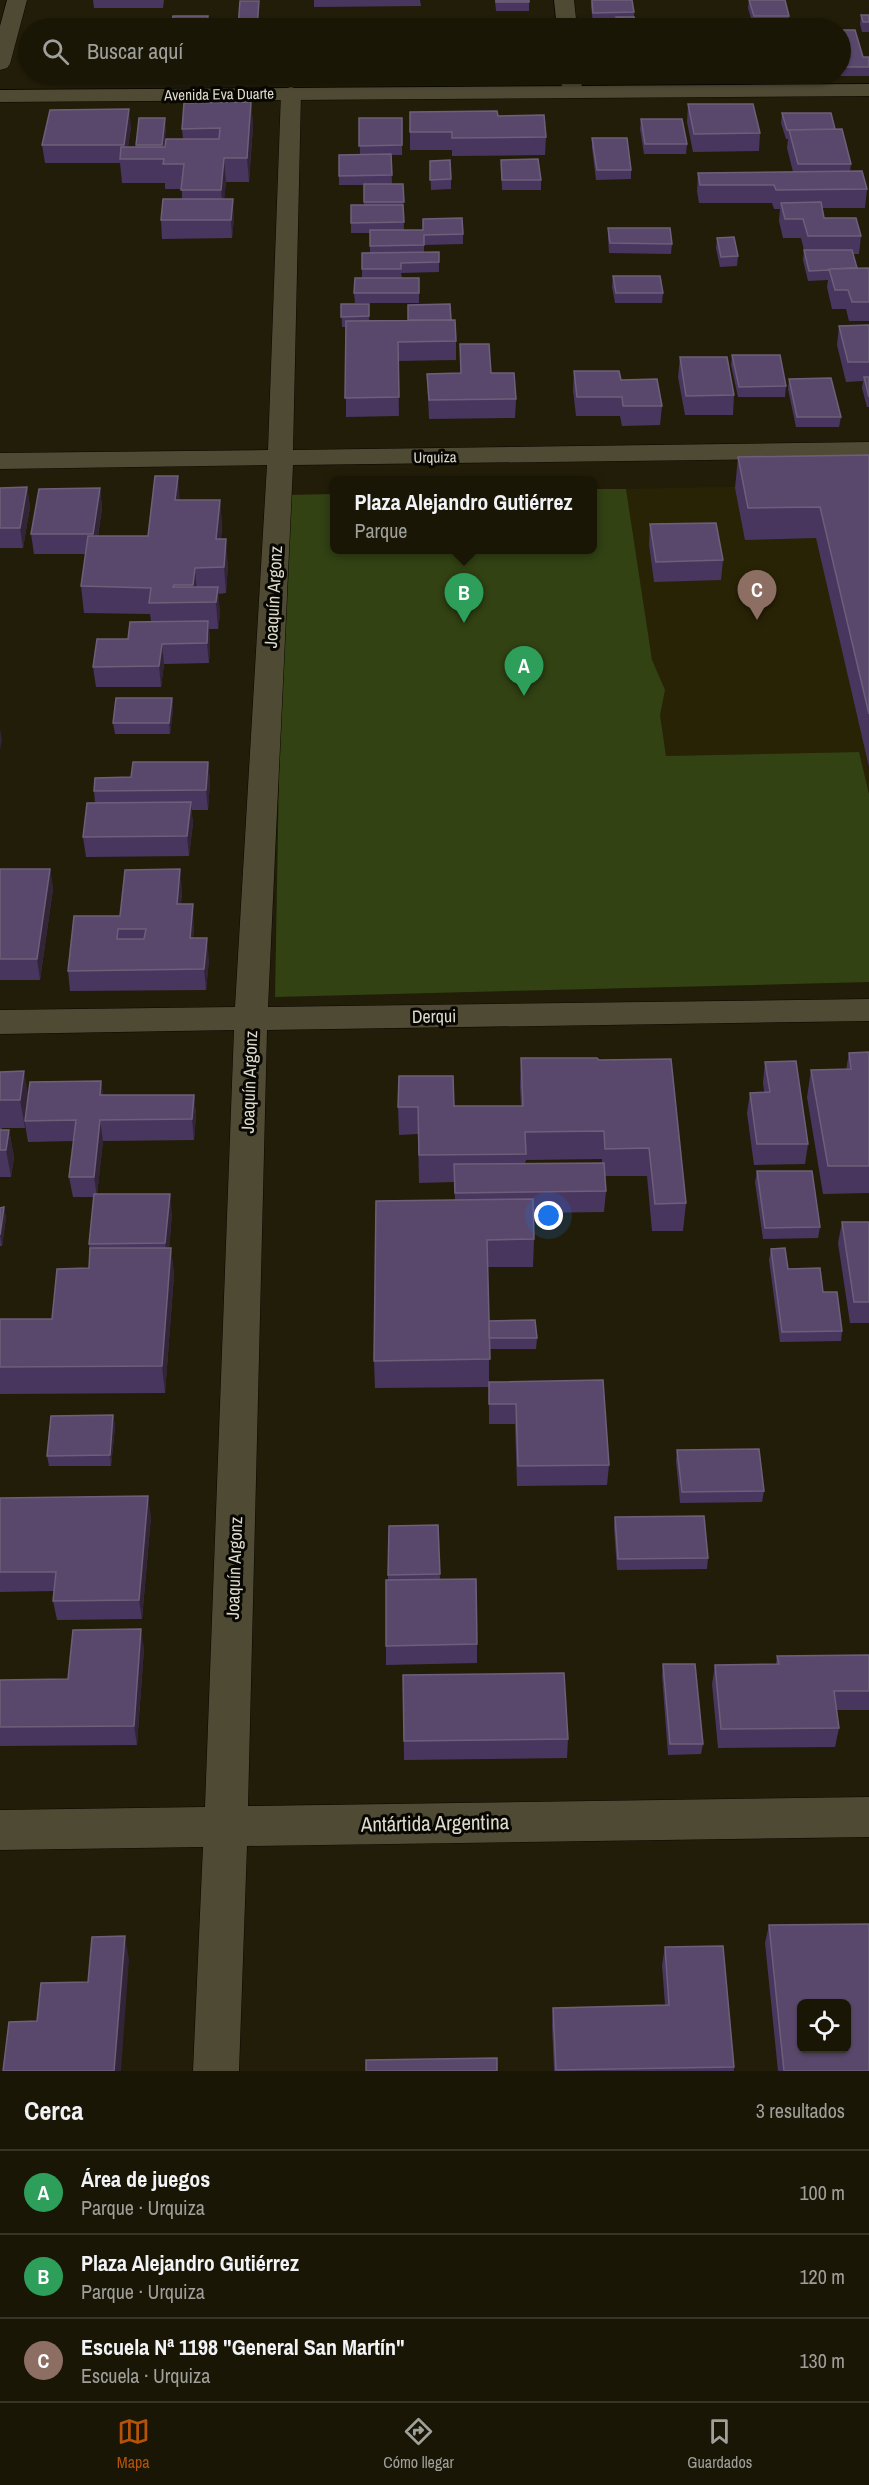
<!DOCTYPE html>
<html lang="es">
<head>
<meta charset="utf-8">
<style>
	body { margin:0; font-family:"Archivo Narrow",sans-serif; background:#231f10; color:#f1f3f6 }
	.controls { position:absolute; right:18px; bottom:18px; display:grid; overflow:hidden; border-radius:9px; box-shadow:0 2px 4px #0004 }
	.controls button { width:54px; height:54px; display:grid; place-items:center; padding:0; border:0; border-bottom:2px solid #383528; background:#1a1606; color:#f1f3f6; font:30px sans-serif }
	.you { position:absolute; left:549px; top:1216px; width:21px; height:21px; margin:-15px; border:4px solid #fff; border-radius:50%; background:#1a73e8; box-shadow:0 0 0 9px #1a73e833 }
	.badge { display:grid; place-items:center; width:39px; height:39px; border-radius:50%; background:#b45309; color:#fff; font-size:20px; font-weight:700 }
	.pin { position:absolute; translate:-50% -50px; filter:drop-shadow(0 2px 3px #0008) }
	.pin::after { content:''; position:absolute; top:32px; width:21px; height:18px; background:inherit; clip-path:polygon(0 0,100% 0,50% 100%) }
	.popup { position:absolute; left:330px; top:476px; width:267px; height:78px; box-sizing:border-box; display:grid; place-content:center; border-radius:9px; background:#1a1606; filter:drop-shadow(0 2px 4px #0005); font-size:20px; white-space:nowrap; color:#9f9f9b }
	.popup b { font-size:22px; color:#f1f3f6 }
	.popup::after { content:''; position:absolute; left:50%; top:100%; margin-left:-12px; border:12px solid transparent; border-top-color:#1a1606 }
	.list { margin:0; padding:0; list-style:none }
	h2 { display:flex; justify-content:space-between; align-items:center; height:78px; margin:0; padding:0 24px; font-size:26px }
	h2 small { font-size:20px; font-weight:400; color:#9f9f9b }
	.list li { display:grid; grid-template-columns:39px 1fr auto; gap:18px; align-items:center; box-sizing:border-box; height:84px; padding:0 24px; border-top:2px solid #383528 }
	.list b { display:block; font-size:22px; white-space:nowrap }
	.list p { margin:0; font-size:20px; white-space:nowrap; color:#9f9f9b }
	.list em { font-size:20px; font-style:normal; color:#9f9f9b }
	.icon { flex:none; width:33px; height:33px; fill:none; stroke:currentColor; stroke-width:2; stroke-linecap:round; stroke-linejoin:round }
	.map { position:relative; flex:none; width:869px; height:2071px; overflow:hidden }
	.search { position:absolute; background:#1a1606; box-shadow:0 2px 4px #0004; left:18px; right:18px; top:18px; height:66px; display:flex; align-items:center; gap:15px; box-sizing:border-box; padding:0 21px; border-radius:33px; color:#9f9f9b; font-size:22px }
	.sheet { height:330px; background:#1a1606 }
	nav { display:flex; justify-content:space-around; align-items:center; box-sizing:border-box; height:84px; border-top:2px solid #383528; background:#1a1606; font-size:16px; color:#9f9f9b }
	nav a { display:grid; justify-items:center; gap:3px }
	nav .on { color:#b45309 }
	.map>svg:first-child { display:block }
</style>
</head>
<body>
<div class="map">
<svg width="869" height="2071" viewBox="0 0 869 2071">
	<rect width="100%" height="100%" fill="#221d08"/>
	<path fill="#292306" d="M869,484V794L858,752L666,756L626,489Z"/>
	<path fill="#324213" d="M593,489H626L652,660L665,690L660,715L666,756L859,752L869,794V982L275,997L284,495L335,494V550H593Z"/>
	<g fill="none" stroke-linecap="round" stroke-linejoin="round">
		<defs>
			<path id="street" d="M7,0H27L10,64L7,68L0,70V26Z
				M554,0H574L577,28H557Z
				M561,74H581L582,91L579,95L572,97L565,95L562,91Z
				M291,87L298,89L301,93L293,450L869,442V458L293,465L268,1007L869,999V1021L267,1030L248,1806L869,1797V1837L247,1846L239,2071H193L203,1847L0,1850V1810L205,1807L234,1030L0,1034V1010L235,1007L267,465L0,469V453L268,450L281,93L284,89Z"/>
			<path id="secondary" d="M869,84V96L0,102V90Z"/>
		</defs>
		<use href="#street" stroke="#0b0700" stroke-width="1"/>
		<use href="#secondary" stroke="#0b0700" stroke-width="1"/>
		<use href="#street" fill="#4f4a34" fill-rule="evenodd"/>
		<use href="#secondary" fill="#4f4a34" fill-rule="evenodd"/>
	</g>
	<path fill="#49365f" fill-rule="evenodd" d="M93,0H164L163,8H94Z
		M314,0H420L421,6L314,7Z
		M495,0H529V11H496Z
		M591,0H632L636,28H616V22H593L591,7Z
		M749,0L789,16L788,25H759L760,28H704L705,22L724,25H753L748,8Z
		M861,15H869V32H862L860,24Z
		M840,30L863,57H869V76H841L840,74Z
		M165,74H203V77H166Z
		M233,74H286L285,81H233Z
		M487,74H541V75H487Z
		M710,74H730V77H711Z
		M780,74H810V75H780Z
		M251,102L253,126L249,182H226L224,199L234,217L232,238L162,239L161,220L182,199V189H165V183H122L120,163H45L42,145L131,127L128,147H136V145L166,128L164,147H165L183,139L182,129Z
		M688,104L760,133L759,151L693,152L687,122Z
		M410,112L498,116L546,137L545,155L452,156V150H410Z
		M782,113L835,129L851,164L850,171L867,189L865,208H822L824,218L861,236L859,254H853L857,268H869V321H849L846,309H832L827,287L828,280L808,281L803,260L804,250L801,238H783L779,221L780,209H774L772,203H699L697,191L698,173L793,172L787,148L788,139H786L781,123Z
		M359,118H402V155H391L392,184H403L404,230L463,234V244L424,245V253L439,252V272L401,273L402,278H419V303H355L354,293L362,278V253H370V233H351V205H364V185H339V176L360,154Z
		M641,119L687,144L686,154H644L640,129Z
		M592,138L631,170V179L596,180L592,148Z
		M501,160L541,180V190H502Z
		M430,161L451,179V189L431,190Z
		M608,228L672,244L671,254L609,253L608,238Z
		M717,238L738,256L737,266L720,267L716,248Z
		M613,276L663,293L662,303H615L612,287Z
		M341,304H369V321L451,320L456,341V360L398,361L399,416L346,417V327H342Z
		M869,325V407H867L862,388L863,381L846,382L837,345L839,326Z
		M460,344L491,373L516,399L515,418L429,419L427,374L460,373Z
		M732,355L786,386L785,397H738L731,365Z
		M680,357L734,395L733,415H685L678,377Z
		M574,371L621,380L662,406L660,425L622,426L620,416H576L573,390Z
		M789,379L841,417L839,427H796L788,389Z
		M869,455V767L816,538L745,540L735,488L738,457Z
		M27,487L30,507L23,548H0V488Z
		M100,488L102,508L98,536H148L180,500H220L222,526L221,539L228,565L226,593L218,594L220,614L218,629H209L210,641L209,663L164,664L161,687H96L93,667L128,639L151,621L150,614L84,613L81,586L86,554H34L31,534Z
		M650,524L723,560L721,580L654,582L649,544Z
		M172,698L173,709L170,734H115L113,723Z
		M208,762L210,782L208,810H191L193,823L189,856L86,857L83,837L95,803L94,791L131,777Z
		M0,869H50L53,889L40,980H0Z
		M182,890L181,904L194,925L193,938L209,959L206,990L70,991L68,971L120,916Z
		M869,1052V1193L823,1194L807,1097L811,1070H846L849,1053Z
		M521,1058H597L686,1203L683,1231H652L647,1176H605L606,1191L604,1212L533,1213L534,1239L533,1267H487L489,1321L537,1338L536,1349H489V1382L609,1465L607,1485L517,1486L515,1424H489V1387L375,1388L374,1361L455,1200L454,1182L419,1183L418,1134L399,1135L398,1107L521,1106L520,1086ZM602,1159V1163H525L526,1160Z
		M765,1062L808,1144L805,1164L754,1165L747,1113L750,1093L764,1092L763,1082Z
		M0,1072L28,1096L101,1081L103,1095H194L196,1115L194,1140L103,1141L97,1194L172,1214L169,1248H171L174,1275L165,1393L0,1394V1319H52L89,1268L90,1253L89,1244L94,1197H73L69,1177L74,1141L28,1142L25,1124V1128H2V1130H9L14,1157L11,1177H0Z
		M757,1171L820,1227L818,1238L763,1239L755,1182Z
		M4,1207L6,1218L2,1246H0V1208Z
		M842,1222H869V1323H850L838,1243Z
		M771,1249L788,1269L823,1292L842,1331L841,1341L780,1342L769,1260Z
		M113,1415L115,1426L111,1466H49L47,1456Z
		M677,1450L764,1491L762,1502L680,1503L676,1461Z
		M0,1498L151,1516L142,1619L57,1620L53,1601L54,1591L0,1592Z
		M615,1517L708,1558L707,1569L617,1570L614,1527Z
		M438,1525L440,1580L477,1644V1663L386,1665V1646L388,1575Z
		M144,1648L137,1745L0,1746V1680L68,1679Z
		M869,1655V1710H837L839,1728L835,1747L718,1748L712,1684L715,1665L776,1664L777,1656Z
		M663,1664L703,1744L701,1754L668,1755L662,1675Z
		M403,1675L568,1739L567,1758L404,1760Z
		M769,1925L869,2071H778L765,1943Z
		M665,1947L734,2067V2071H554L552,2025L553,2008L665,2005L662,1965Z"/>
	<path fill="#332537" d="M259,1L258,28H257Z
		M251,102L253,126L249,182L247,158Z
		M129,109L131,127L126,159H125L124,145Z
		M165,118L166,128L162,155V145Z
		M224,158L226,182L223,214L221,190Z
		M233,199L234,217L232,238L231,220Z
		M178,476L180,502L175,500Z
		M27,487L30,507L23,548L20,528Z
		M100,488L102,508L95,553L93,534Z
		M220,500L222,526L218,565L216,539Z
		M226,539L228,565L226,593L224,567Z
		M195,568L197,595L195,603L193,585Z
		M218,587L220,614L218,629L216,602Z
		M208,621L210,641L209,663L207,643Z
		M162,644L164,664L161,687L159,666Z
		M172,698L173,709L170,734L169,723Z
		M0,729L2,740L0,750Z
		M208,762L210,782L208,810L206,790Z
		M191,802L193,823L189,856L187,836Z
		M50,869L53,889L40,980L37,959Z
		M180,869L182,890L179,925L177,904Z
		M193,904L194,925L192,959L190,938Z
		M207,938L209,959L206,990L204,969Z
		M24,1071L29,1099L25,1121V1128L20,1100Z
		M101,1081L104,1101L100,1095Z
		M194,1095L196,1115L194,1140L192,1119Z
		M100,1120L103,1141L97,1197L94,1177Z
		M9,1130L14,1157L11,1177L6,1150Z
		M170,1194L172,1214L168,1264L165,1243Z
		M4,1207L6,1218L2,1246L0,1235Z
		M171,1248L174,1275L165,1393L162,1366Z
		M113,1415L115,1426L111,1466L110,1455Z
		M148,1496L151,1516L142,1619L139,1600Z
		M141,1629L144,1648L137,1745L134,1726Z
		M125,1936L129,1960L121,2071H114Z"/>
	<path fill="#59486b" stroke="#6d5f7a" stroke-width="1.5" fill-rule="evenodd" d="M496,0H529V2H496Z
		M592,0H632L634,12L593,13Z
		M749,0H785L789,16H754Z
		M240,1H259L257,28H238Z
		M861,15H869V22H863Z
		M173,16H208L206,28H171Z
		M616,17H634L636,28H618Z
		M705,22H723L724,25H759L760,28H706Z
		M511,23H538L539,28H511Z
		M840,30H855L863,57H869V67H842L840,61Z
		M251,102L247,158H224L221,190H181L184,164H163L164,159H120L121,147H165L166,139H219L220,128L182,129L184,103Z
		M688,104H753L760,133L694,134Z
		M129,109L124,145H42L50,110Z
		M497,111L498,116L544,115L546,137L452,138V132H410V112Z
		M782,113H831L835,129L787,130Z
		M139,118H165L162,145H136Z
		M359,118H402V145L359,146Z
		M641,119H682L687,144H645Z
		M842,129L851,164H798L789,130Z
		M592,138H627L631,170H597Z
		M391,154L392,175L339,176V155Z
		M538,159L541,180H502L501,160Z
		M450,160L451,179L430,180V161Z
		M862,171L867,189L776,190L774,185H700L698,173Z
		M364,184H403L404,202H364Z
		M163,199H233L231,220H161Z
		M821,202L824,218H856L861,236H808L803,219H785L781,203Z
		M351,205H403L404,222L351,223Z
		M462,218L463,234L424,235V245L370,246V230H423V219Z
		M608,228H670L672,244L610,243Z
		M734,237L738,256L721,257L717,238Z
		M804,250H852L857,268L829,269V270L809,271Z
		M439,252V262L401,263V269H362V253Z
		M869,268V302H852L848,290H835L829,269Z
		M613,276H660L663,293H616Z
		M355,278H419V293H354Z
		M341,304H369V316L341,317Z
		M450,304L451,320H408V305Z
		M455,320L456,341L398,342L399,397L345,398L346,321Z
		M869,325V362H848L839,326Z
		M460,344H489L491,373H514L516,399L429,400L427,374L461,373Z
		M732,355H780L786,386L739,387Z
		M680,357H727L734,395L686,396Z
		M574,371H619L621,380L657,379L662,406H623L622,397H577Z
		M864,377H869V397Z
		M831,378L841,417H797L789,379Z
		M869,455V714L820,507L748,508L738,457Z
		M155,476H178L175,500H220L216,539H226L224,567L195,568L193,585H174L173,587H218L216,602L149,603L151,588L81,586L88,536H148Z
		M27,487L20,528H0V488Z
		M100,488L93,534H31L39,489Z
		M716,523L723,560L656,562L650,524Z
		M208,621L207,643L162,644L159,666L93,667L97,639H128L130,622Z
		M116,698H172L169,723H113Z
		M133,762H208L206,790L94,791L95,778L131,777Z
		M191,802L187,836L83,837L87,803Z
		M0,869H50L37,959H0Z
		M180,869L177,904H193L190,938H207L204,969L68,971L74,916H120L125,870ZM118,929H146L144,939H117Z
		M869,1052V1166H828L811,1070L851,1069L849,1053Z
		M521,1058H597L599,1060L671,1059L686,1203L655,1204L649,1148L605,1149L604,1131L525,1132L526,1154L419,1155L418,1107H398L399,1076H453L454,1106H523Z
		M796,1061L808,1144H757L750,1093L770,1092L765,1062Z
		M24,1071L20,1100H0V1072Z
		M101,1081L100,1095H194L192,1119L100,1120L94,1177H69L76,1120L25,1121L30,1082Z
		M0,1130H9L6,1150H0Z
		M604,1163L606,1191L455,1193L454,1164Z
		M757,1171H812L820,1227L765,1228Z
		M94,1194H170L165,1243L89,1244Z
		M533,1199L534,1239L487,1240L490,1359L374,1361L376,1201Z
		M4,1207L0,1235V1208Z
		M842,1222H869V1302H854Z
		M90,1248H171L162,1366L0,1367V1319H52L57,1269L89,1268Z
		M785,1248L788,1269L820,1268L823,1292H837L842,1331L782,1332L771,1249Z
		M535,1320L537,1338H489V1321Z
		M603,1380L609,1465L518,1466L516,1404H489V1382Z
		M113,1415L110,1455L47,1456L51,1416Z
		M759,1449L764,1491L682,1492L677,1450Z
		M148,1496L139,1600L53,1601L56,1572H0V1498Z
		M704,1516L708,1558L618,1559L615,1517Z
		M438,1525L440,1574L388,1575L389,1526Z
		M476,1579L477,1644L386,1646V1580Z
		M141,1629L134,1726L0,1727V1680L68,1679L73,1630Z
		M869,1655V1691H834L839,1728L721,1729L715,1665L779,1664L777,1656Z
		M663,1664H695L703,1744H670Z
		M564,1673L568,1739L404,1741L403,1675Z
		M869,1924V2071H784L769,1925ZM801,2004H846V2049H801Z
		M125,1936L114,2071H3L9,2022L37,2021L41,1983L88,1982L92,1937Z
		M723,1946L734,2067L556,2070L553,2008L669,2005L665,1947Z
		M497,2058V2071H366V2060Z"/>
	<g text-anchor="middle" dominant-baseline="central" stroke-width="6" stroke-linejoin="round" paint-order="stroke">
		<g font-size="15" fill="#dcdacd" stroke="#090702">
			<text transform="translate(219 94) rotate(-1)">Avenida Eva Duarte</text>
			<text transform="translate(435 457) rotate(-1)">Urquiza</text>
		</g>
		<g font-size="18" fill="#dcdacd" stroke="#090702">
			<text transform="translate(273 597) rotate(-87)">Joaquín Argonz</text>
			<text transform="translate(434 1016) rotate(-1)">Derqui</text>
			<text transform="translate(249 1082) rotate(-88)">Joaquín Argonz</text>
			<text transform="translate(234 1568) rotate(-88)">Joaquín Argonz</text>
		</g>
		<g font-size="21" fill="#dcdacd" stroke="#090702">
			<text transform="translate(435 1823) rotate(-1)">Antártida Argentina</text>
		</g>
	</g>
</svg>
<div class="controls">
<button><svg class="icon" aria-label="locate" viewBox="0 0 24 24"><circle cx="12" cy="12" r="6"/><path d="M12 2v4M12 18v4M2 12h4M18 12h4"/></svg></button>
</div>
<div class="you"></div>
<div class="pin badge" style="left:524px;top:696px;background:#2e9e5b">A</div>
<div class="pin badge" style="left:464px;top:623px;background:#2e9e5b">B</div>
<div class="popup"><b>Plaza Alejandro Gutiérrez</b>Parque</div>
<div class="pin badge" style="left:757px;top:620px;background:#8d6e63">C</div>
<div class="search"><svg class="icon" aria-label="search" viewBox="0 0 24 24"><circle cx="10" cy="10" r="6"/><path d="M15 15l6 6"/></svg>Buscar aquí</div>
</div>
<section class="sheet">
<h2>Cerca<small>3 resultados</small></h2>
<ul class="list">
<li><span class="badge" style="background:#2e9e5b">A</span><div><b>Área de juegos</b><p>Parque · Urquiza</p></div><em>100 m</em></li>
<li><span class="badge" style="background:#2e9e5b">B</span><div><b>Plaza Alejandro Gutiérrez</b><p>Parque · Urquiza</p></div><em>120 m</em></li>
<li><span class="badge" style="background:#8d6e63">C</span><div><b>Escuela Nª 1198 &quot;General San Martín&quot;</b><p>Escuela · Urquiza</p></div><em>130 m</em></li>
</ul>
</section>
<nav>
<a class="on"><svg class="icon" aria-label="map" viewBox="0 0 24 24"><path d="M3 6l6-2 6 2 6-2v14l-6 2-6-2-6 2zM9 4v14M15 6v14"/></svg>Mapa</a>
<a><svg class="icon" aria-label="directions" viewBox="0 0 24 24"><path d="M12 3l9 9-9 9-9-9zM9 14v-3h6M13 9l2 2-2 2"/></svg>Cómo llegar</a>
<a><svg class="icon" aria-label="saved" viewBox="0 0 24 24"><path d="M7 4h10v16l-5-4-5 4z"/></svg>Guardados</a>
</nav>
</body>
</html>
